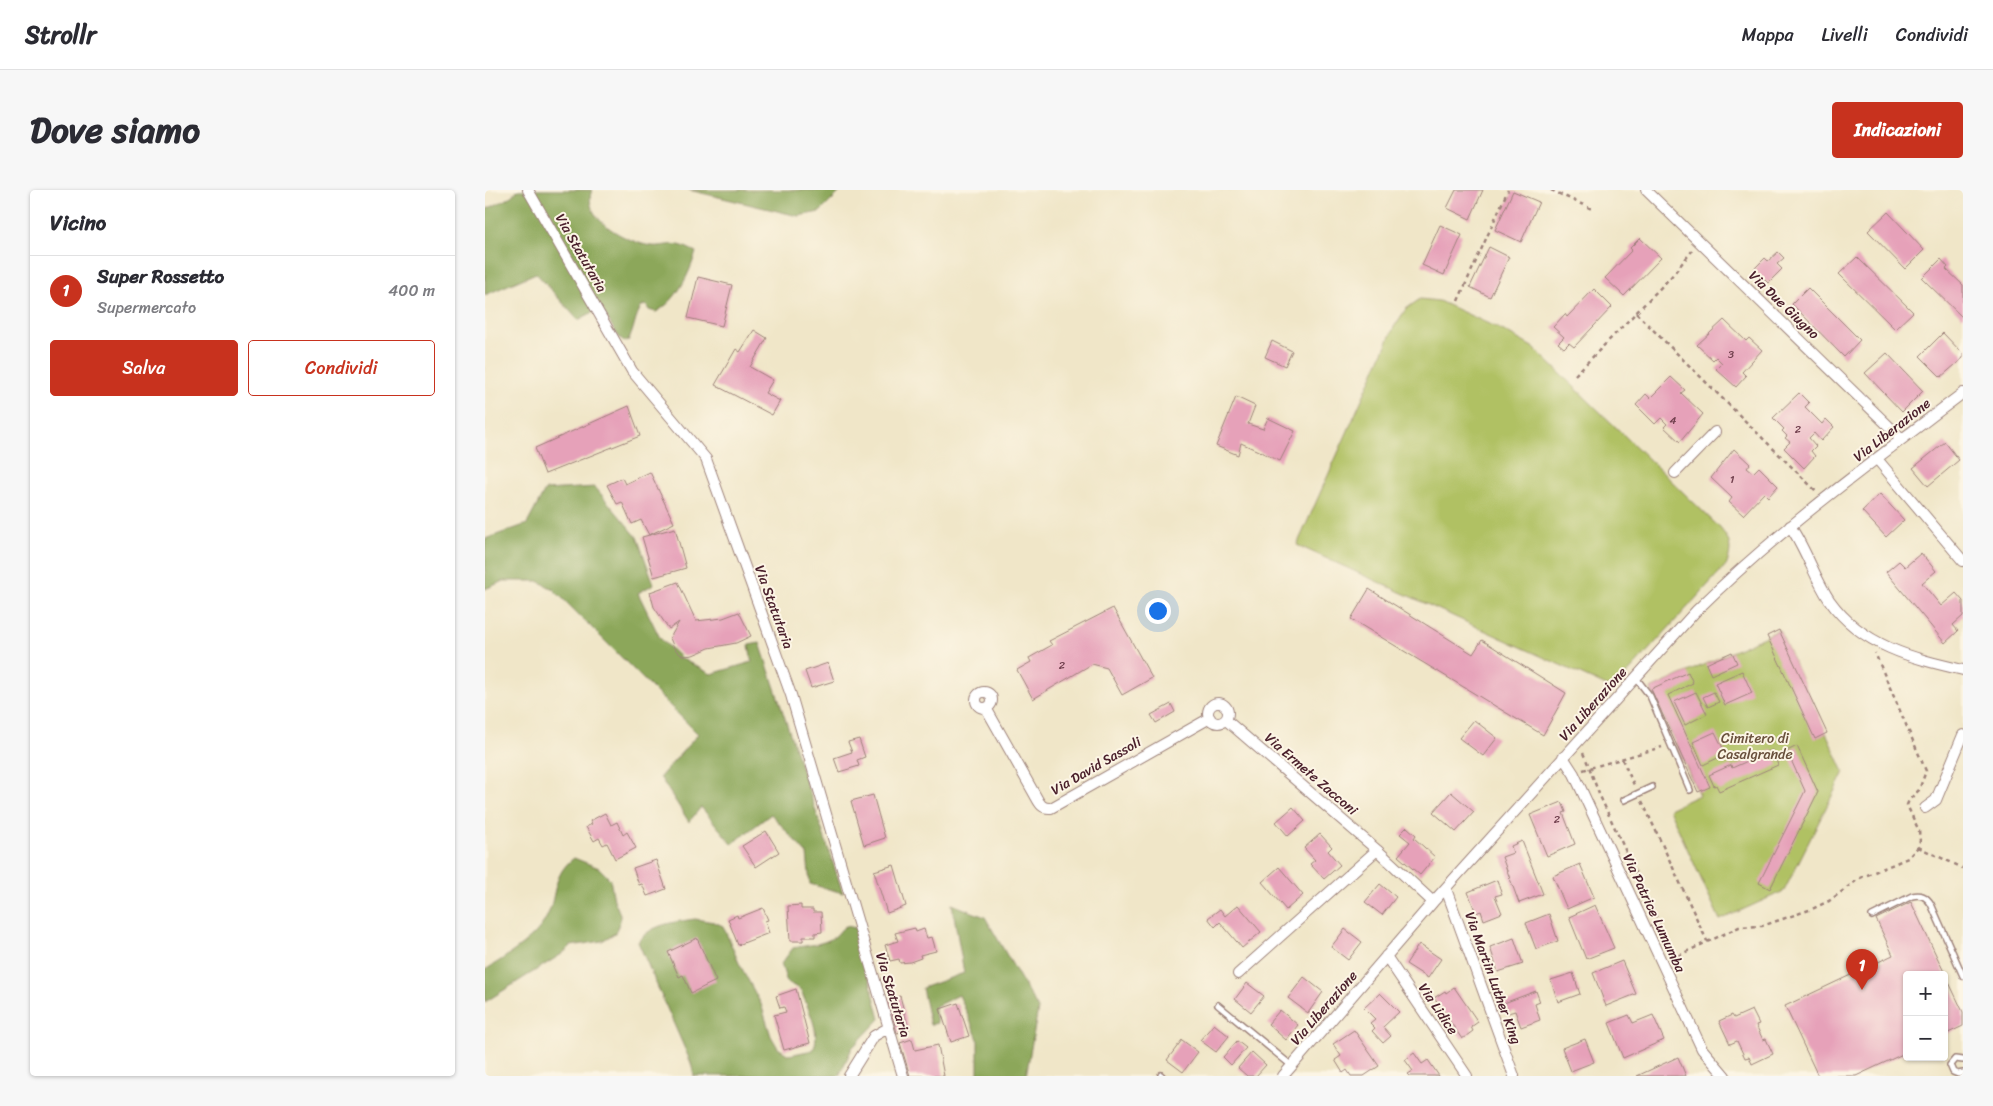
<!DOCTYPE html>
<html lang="it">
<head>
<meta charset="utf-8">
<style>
	body { margin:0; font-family:Sriracha,sans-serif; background:#f7f7f7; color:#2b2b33 }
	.controls { position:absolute; right:15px; bottom:15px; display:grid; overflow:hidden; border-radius:5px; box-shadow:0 1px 4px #0004 }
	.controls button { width:45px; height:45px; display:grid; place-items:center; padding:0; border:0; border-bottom:1px solid #e1e1e2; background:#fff; color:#2b2b33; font:25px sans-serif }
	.you { position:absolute; left:672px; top:420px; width:18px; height:18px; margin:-12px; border:4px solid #fff; border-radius:50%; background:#1a73e8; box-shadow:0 0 0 8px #1a73e833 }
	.badge { display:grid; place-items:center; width:32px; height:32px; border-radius:50%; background:#c8321e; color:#fff; font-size:16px; font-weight:700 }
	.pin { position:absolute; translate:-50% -41px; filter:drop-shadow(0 1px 2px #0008) }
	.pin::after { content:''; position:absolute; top:26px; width:18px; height:15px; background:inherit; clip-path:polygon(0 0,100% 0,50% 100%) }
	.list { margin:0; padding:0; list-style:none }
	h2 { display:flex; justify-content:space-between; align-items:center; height:65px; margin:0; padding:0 20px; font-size:21px }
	h2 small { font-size:16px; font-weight:400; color:#7c7c81 }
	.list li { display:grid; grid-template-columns:32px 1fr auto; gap:15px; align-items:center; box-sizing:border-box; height:70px; padding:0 20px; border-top:1px solid #e1e1e2 }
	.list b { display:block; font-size:19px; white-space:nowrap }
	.list p { margin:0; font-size:16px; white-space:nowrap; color:#7c7c81 }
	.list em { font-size:16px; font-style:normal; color:#7c7c81 }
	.actions { display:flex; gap:10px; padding:15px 20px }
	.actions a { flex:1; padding:11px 0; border:1px solid #c8321e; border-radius:5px; text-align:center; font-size:18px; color:#c8321e }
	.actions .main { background:#c8321e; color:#fff }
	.map { position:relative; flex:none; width:1478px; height:886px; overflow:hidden; border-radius:5px }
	header { display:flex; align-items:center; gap:30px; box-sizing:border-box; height:70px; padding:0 25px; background:#fff; border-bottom:1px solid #e1e1e2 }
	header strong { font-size:24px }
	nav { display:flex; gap:28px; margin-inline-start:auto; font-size:18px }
	.intro { display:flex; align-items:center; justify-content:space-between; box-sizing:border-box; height:120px; padding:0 30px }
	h1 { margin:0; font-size:35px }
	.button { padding:12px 22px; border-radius:5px; background:#c8321e; color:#fff; font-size:18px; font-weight:700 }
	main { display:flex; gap:30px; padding:0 30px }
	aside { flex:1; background:#fff; border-radius:5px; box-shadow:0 1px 4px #0004 }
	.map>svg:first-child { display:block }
</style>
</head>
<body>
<header>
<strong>Strollr</strong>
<nav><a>Mappa</a><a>Livelli</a><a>Condividi</a></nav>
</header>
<div class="intro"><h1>Dove siamo</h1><a class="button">Indicazioni</a></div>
<main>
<aside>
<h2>Vicino<small></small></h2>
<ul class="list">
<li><span class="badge">1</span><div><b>Super Rossetto</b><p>Supermercato</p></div><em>400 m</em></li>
</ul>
<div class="actions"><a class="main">Salva</a><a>Condividi</a></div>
</aside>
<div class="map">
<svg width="1478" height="886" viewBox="0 0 1478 886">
	<rect width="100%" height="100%" fill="#fcf5e5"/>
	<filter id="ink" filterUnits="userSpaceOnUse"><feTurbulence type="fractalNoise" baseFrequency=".02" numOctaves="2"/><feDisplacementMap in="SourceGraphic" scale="10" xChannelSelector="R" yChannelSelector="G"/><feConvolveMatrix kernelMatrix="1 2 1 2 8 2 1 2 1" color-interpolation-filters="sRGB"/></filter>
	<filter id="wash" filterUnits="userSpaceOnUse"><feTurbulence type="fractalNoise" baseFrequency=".0096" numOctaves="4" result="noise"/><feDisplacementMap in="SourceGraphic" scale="20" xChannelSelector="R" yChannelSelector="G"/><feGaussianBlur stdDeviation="1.12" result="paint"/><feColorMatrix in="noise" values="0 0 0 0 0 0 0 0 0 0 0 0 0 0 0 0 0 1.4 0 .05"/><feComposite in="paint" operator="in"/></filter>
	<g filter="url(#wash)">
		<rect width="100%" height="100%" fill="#f0e6c8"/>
		<path fill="#b0c164" stroke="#7d7048" d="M935,109L954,111L1017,140L1049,158L1235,338C1246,352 1247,357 1242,374L1128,499L812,355L909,137L921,119Z
			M1294,440L1359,582L1299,701L1235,730L1184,619L1214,605L1166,499Z"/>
		<path fill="#8ca75a" stroke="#6b6342" d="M33,0H107C95,29 144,53 167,56C176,57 186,53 194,55C200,56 206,60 211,62C204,85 192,111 171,122L164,120L161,115L157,116C149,127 150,139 143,151H139L133,146L116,118L93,130L51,83L0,105V20L24,8Z
			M204,0H357L335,22L313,26Z
			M110,297L152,347L169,394L153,403L175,448L197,469L226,484L267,472L264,455L275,453L358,703L325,694L322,664L286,624L247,654L216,617L204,632L175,587L213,544L68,399L53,391H19L0,399V349L42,334L60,300Z
			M89,668L114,678L125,689L129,710L135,724V731L130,743L117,751L86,756L77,764L0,812V780C19,768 49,750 60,730C73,708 65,686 89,668Z
			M467,714L500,727L553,819L541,886H493V849L474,805L449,817L452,833L445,835L437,798L479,783Z
			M210,729L229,732L238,736L254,773L276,814L286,846L293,858L304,865L328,860C337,842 322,818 316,800L302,792L296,774L308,758C321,755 338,755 349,747C354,744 355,739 361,736L371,738L395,829L367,858L354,886H209L206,873L153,752C166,734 189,732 210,729Z"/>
		<g id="blocks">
			<path fill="#e6a1b9" d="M971,0H998L985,29L962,18Z
				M1028,1L1054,12L1036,52L1010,40Z
				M1403,22L1439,60L1420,79L1383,41Z
				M955,35L977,45L959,85L937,75Z
				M1155,48L1176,68L1139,106L1120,88L1147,60L1145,58Z
				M1004,57L1024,67L1005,107L985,97Z
				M1293,62L1299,68L1292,74L1297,79L1283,93L1269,79L1280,68L1283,71Z
				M1372,67L1428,122L1410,139L1354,84Z
				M1456,69L1463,77L1461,79L1478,95V128L1437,88Z
				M213,87L247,95L237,136L203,128Z
				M1323,98L1375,150L1359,167L1307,114Z
				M1109,99L1127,117L1089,157L1084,153L1079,158L1073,153L1079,147L1068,137L1080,124L1082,127Z
				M1239,130L1261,151L1264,148L1277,160L1257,182L1261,186L1251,197L1231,179L1237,173L1231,167L1228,170L1212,155Z
				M269,140L282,148L265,177L288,190L280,203L295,211L287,225L230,195L251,159L255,162Z
				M1458,143L1478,164V168L1456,187L1435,166Z
				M787,151L807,161L800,176L780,167Z
				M1402,163L1438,201L1417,222L1380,183Z
				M1186,187L1200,200L1196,203L1218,224L1195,252L1179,237L1182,234L1176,228L1170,234L1151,215L1161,204L1165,208Z
				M1314,203L1324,213L1320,217L1337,234L1341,229L1349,237L1336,251L1329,243L1324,248L1331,256L1326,261L1330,266L1319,278L1299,258L1305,252L1300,248L1302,246L1297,241L1299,239L1288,228Z
				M751,207L770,216L763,234L778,239L783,228L810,241L795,271L756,253L753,265L731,256Z
				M144,216L155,246L60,284L50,258Z
				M1460,252L1474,270L1443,296L1428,278Z
				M1249,259L1265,274L1262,278L1268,283L1274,277L1293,296L1283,307L1279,303L1258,325L1244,312L1247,308L1226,288Z
				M165,282L189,333L164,345L156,330L147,334L137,312L132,314L122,295L137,288L140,294Z
				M1395,304L1419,330L1401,347L1377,321Z
				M190,338L201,378L169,387L157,347Z
				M1436,363L1451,381L1437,393L1456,416L1471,403L1478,411V426L1468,435L1473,441L1460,453L1401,382L1414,371L1420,377Z
				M193,392L211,431L238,428L254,422L266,446L251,453L224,458L208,465L200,466L195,464L189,458L185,448L194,432L184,439L169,417L165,402Z
				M884,399L988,464L997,450L1081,503L1058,545L866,429Z
				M628,418L667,488L637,505L622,478L607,474L548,509L532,480L546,472L544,468L567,455L564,451Z
				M1294,440L1342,543L1330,549L1282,446Z
				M1247,462L1252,473L1226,485L1221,474Z
				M343,473L349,491L326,498L320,481Z
				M1257,481L1267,503L1240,515L1230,493Z
				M1203,482L1208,493L1183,505L1225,597L1213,602L1166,499Z
				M1211,502L1222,524L1200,535L1189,512Z
				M1229,502L1234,512L1223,517L1218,507Z
				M686,514L690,522L671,533L666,525Z
				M989,530L1012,548L998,566L974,548Z
				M1230,542L1241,564L1218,575L1208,552Z
				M374,549L380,567L372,570L374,576L354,582L349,568L367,562L363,552Z
				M1312,556L1333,602L1285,699L1274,693L1320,601L1302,561Z
				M1287,560L1293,575L1234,601L1231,595L1229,596L1224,585L1246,575L1247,578Z
				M966,602L989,622L971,642L948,622Z
				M388,605L400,648L379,655L366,611Z
				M1077,612L1081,622L1078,623L1090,654L1062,666L1045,625Z
				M808,617L820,631L803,646L791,632Z
				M120,623L126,635L132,632L138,645L142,642L151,658L130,669L122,653L118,655L114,648L109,651L101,637L107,634L105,631Z
				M922,637L931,645L929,648L950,667L935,685L913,666L925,652L915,644Z
				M281,641L294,662L271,677L257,656Z
				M835,644L847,657L843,661L855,675L839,689L825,674L830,670L819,658Z
				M1037,651L1058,704L1034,713L1017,667L1028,663L1026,656Z
				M171,670L181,699L162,706L157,694L154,695L148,678Z
				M1095,674L1109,707L1082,719L1068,686Z
				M409,675L421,716L402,723L389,681Z
				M794,677L818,705L801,720L777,692Z
				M1012,690L1017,704L1010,706L1017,723L999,730L996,721L991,723L983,702Z
				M895,694L911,707L897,725L880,712Z
				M1426,712L1478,822V836L1459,845V785H1422V862L1371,886H1333L1300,816L1408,765L1391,729Z
				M316,715V719H328V722H336L337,742L330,743V747H318V751H305L303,716Z
				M753,715L776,742L757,758L735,732L730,737L723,728L735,719L740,726Z
				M1110,715L1129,758L1101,769L1084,727Z
				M278,718L283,730L280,731L284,743L253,755L243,729L252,725L253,728Z
				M1064,724L1073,751L1051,759L1041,733Z
				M430,738L431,742L439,739L442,748L447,747L451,761L435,765L436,768L425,772L415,773L414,769L405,771L400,755L413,751L410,743Z
				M860,739L877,752L863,770L846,757Z
				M212,748L231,791L206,803L198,785L194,787L183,762Z
				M1029,748L1038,774L1013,782L1005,757Z
				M934,754L956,769L943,788L921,774Z
				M1137,771L1151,804L1121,816L1108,783Z
				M1088,783L1095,804L1073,812L1066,790Z
				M819,787L838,802L823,823L803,808Z
				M762,793L779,806L766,822L750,809Z
				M969,797L993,832L986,837L988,841L977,849L949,808L960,801L961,803Z
				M311,799L325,853L299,860L289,825L301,822L299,817L295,818L291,806Z
				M1051,801L1055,812L1050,814L1055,830L1036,837L1030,821L1023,823L1019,813Z
				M895,803L914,822L898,837L906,846L898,853L887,841L890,838L885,833L890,829L879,818Z
				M415,806L424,840L412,843L403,809Z
				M473,813L484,846L466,852L455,819Z
				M795,820L813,835L801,850L783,834Z
				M1267,820L1274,834L1271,835L1278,850L1281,849L1288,864L1267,874L1264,867L1260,868L1252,851L1245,854L1234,831L1247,825L1249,828Z
				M1144,825L1148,833L1168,825L1179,850L1138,868L1124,833Z
				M729,834L744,846L731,862L715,850Z
				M869,840L894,876L879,886H866L862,880L858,883L850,870L856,866L848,854Z
				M427,849L430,860L453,855L459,886H425L415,853Z
				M1100,849L1109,872L1086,881L1077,858Z
				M697,850L713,862L698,882L682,870Z
				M752,851L761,858L746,875L738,867Z
				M767,862L781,875L771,886H762L753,878Z
				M929,863L937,874L943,870L954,886H925L923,884L928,881L920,870Z
				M1193,867L1201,886H1152Z"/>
		</g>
	</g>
	<g filter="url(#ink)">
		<use href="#blocks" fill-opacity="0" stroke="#9d827a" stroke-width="1"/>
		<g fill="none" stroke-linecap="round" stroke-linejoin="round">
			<defs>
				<path id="service" d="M1151,488L1165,506L1205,600
					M1139,610L1167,597
					M1387,726L1427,706C1436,704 1441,706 1446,714L1478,786
					M733,815L807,876
					M1478,870L1470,869L1465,875L1468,882L1473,884L1478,883
					M676,885L677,886"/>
				<path id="minor" d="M43,0L147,181L221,269L306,505L418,886
					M1161,0L1417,249
					M1392,269L1478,371
					M1190,283L1230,242
					M1305,336C1321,359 1329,387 1345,411C1377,456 1427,468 1478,480
					M491 510a8 8 0 1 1 16 0a8 8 0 1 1-16 0Z
					M723 523a10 10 0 1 1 20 0a10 10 0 1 1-20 0Z
					M501,518L550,605C554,612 556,619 566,618L725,528
					M741,530L892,660L948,712
					M1078,567L1089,584L1217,859L1240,886
					M1440,618L1451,610L1478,545
					M961,699L1029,886
					M901,766L982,886
					M753,784L892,660
					M364,886L389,846L403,838
					M798,886L948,712L1211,421C1293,340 1387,272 1478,203"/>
			</defs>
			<use href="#service" stroke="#9d827a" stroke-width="8"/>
			<use href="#minor" stroke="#9d827a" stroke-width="12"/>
			<path stroke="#9d827a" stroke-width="2.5" stroke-dasharray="4 4" stroke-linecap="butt" d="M1066,0L1109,20
				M973,111L1023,0
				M1151,123L1331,301
				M1090,185L1185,88L1207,61
				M1098,563L1103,574L1114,604L1190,767
				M1137,569L1150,597
				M1098,580L1177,557
				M1157,611L1222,751
				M1433,657L1478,678
				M1186,769L1254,737L1277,736L1327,719L1344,711L1375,688L1423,668L1433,657L1435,651L1434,641L1422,615L1424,610L1434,600L1441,581L1390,463"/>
			<use href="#service" stroke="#fff" stroke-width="5"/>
			<use href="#minor" stroke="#fff" stroke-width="10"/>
		</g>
	</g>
	<g text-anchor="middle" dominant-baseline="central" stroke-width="4" stroke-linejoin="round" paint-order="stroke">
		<g font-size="11" fill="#71404e">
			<text x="1246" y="164">3</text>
			<text x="1188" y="230">4</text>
			<text x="1313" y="239">2</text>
			<text x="1247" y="289">1</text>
			<text x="577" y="475">2</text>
			<text x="1072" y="629">2</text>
		</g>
		<g font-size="14" fill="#4a1f2b" stroke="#fcf5e5">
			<text transform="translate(96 63) rotate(60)">Via Statutaria</text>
			<text transform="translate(1299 115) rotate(44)">Via Due Giugno</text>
			<text transform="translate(1407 240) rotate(-38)">Via Liberazione</text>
			<text transform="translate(289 417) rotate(70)">Via Statutaria</text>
			<text transform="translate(1108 514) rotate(-48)">Via Liberazione</text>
			<text transform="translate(611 576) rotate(-30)">Via David Sassoli</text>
			<text transform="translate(826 584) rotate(41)">Via Ermete Zacconi</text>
			<text transform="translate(1169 723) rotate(65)">Via Patrice Lumumba</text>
			<text transform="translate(1008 788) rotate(70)">Via Martin Luther King</text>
			<text transform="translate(408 805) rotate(73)">Via Statutaria</text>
			<text transform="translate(839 818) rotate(-49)">Via Liberazione</text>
			<text transform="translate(953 819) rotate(56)">Via Lidice</text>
		</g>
		<g font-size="14" fill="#69503c" stroke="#fcf5e5">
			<text x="1270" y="548">Cimitero di<tspan x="1270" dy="16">Casalgrande</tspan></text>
		</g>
	</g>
</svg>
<div class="controls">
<button>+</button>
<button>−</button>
</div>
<div class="you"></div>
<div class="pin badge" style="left:1377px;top:800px">1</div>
</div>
</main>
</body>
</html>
